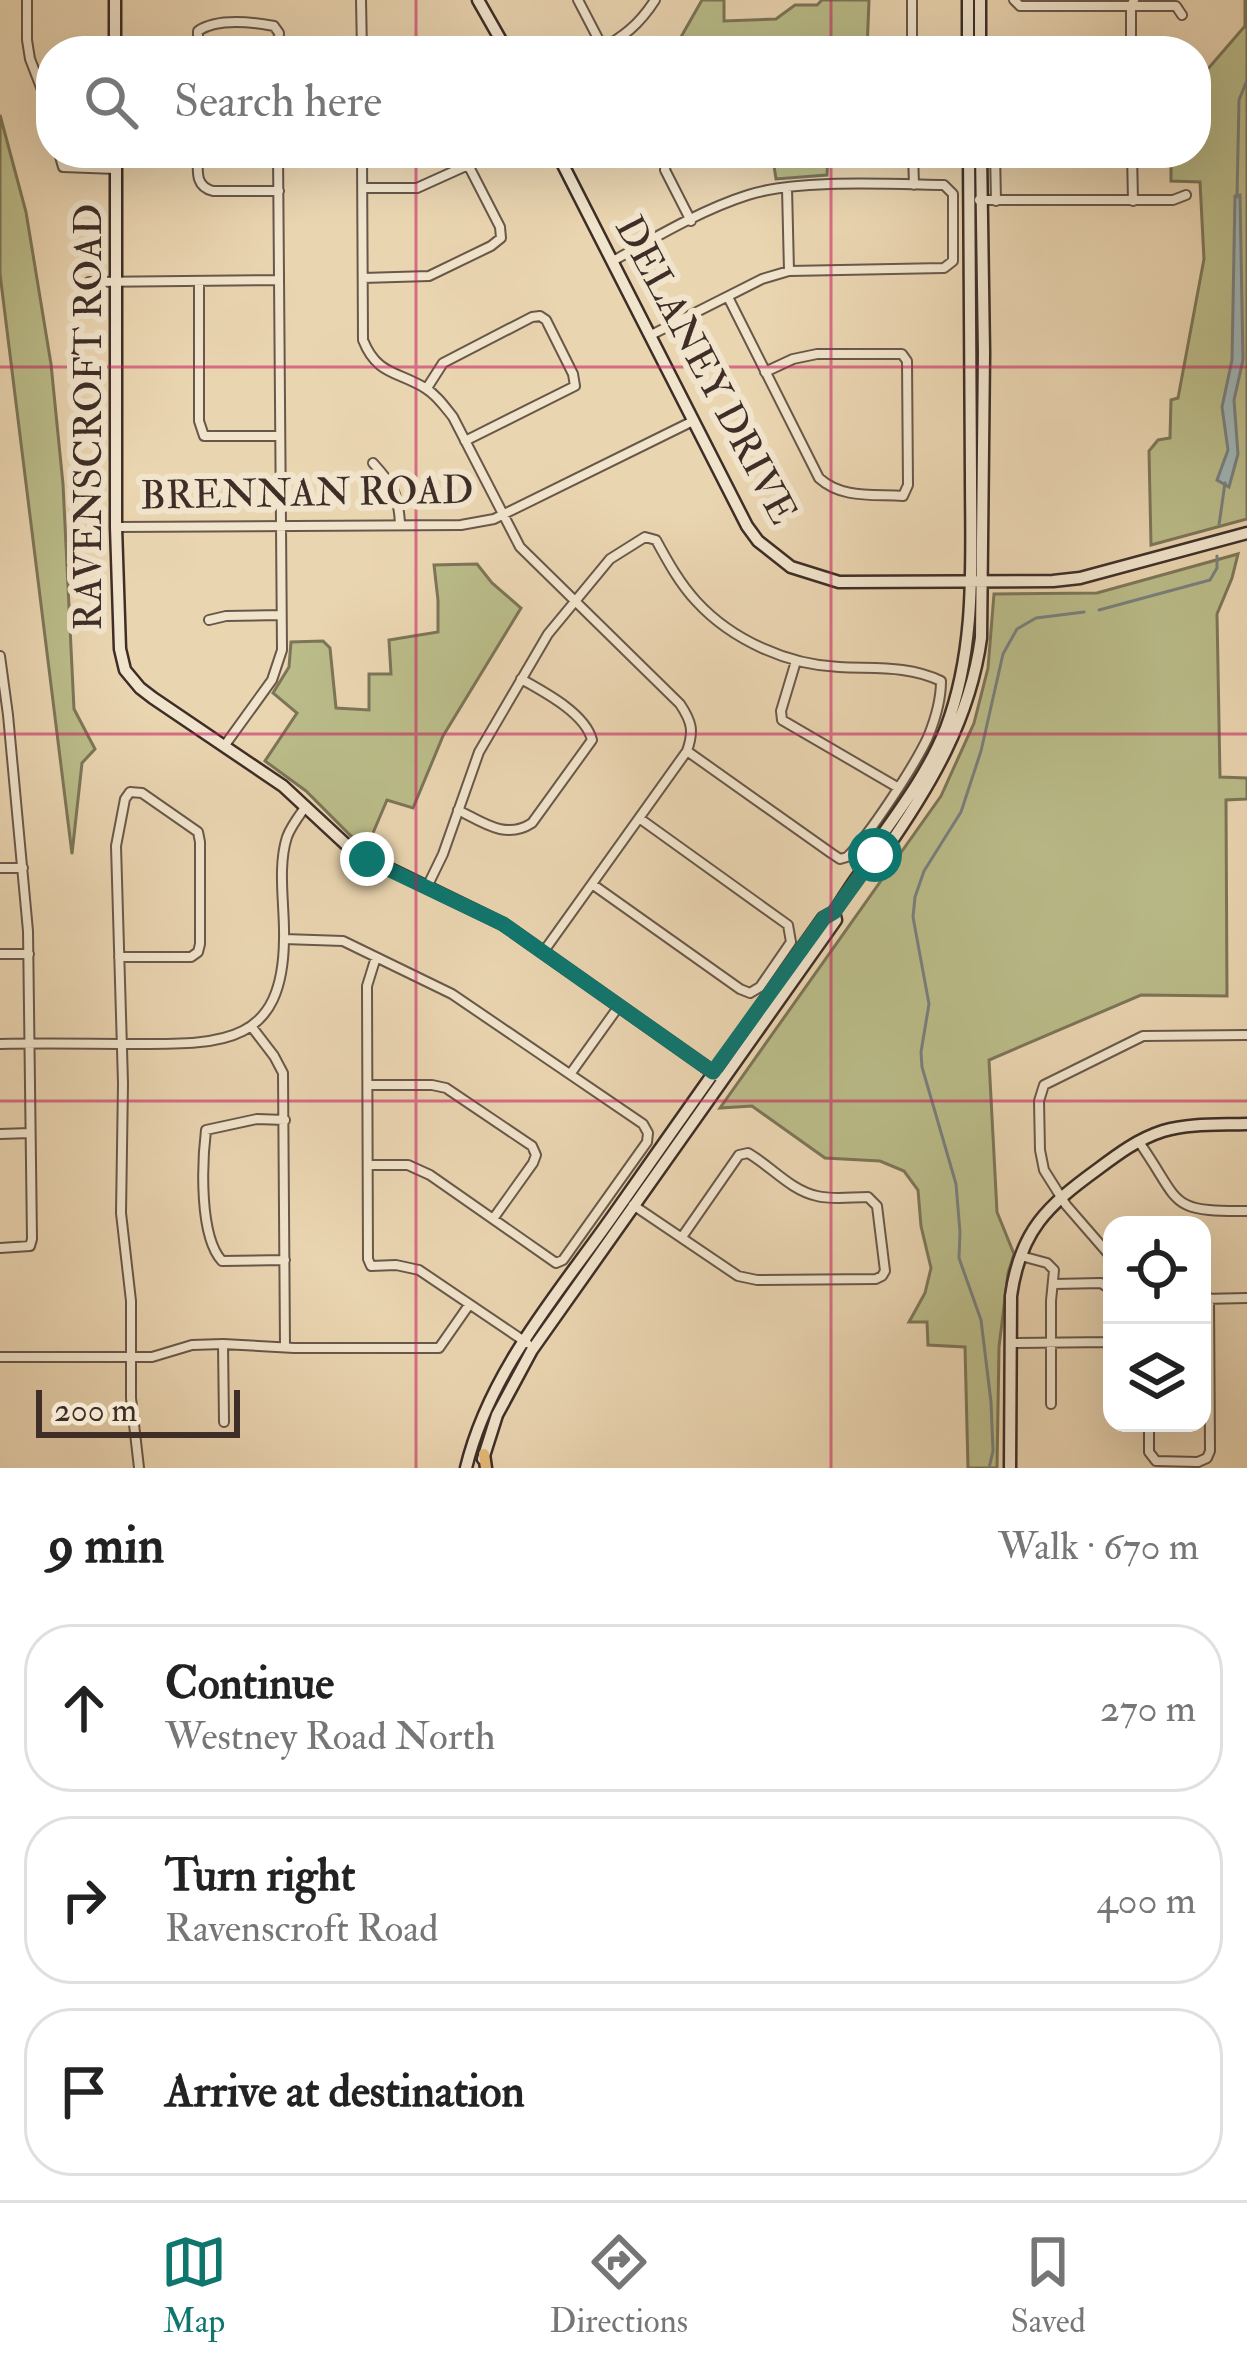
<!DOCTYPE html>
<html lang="en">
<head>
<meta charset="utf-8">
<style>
	body { margin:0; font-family:"IM FELL Double Pica",serif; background:#f6f6f6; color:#222 }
	.controls { position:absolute; right:36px; bottom:36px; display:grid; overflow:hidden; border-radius:24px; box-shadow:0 12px 48px #0002 }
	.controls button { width:108px; height:108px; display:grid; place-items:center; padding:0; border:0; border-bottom:3px solid #e0e0e0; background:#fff; color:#222; font:60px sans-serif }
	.scale { position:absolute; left:36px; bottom:30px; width:204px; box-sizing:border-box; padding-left:12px; border:6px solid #3e2e27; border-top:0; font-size:33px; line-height:42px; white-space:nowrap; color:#3e2e27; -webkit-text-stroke:9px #f1e4cc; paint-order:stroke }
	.stop { position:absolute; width:36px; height:36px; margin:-27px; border:9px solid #0f766e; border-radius:50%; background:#fff }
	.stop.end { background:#0f766e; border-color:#fff; box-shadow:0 3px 12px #0008 }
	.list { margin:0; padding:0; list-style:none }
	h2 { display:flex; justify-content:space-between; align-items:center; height:156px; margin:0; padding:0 48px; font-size:51px }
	h2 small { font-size:39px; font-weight:400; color:#767676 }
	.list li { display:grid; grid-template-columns:78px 1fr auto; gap:36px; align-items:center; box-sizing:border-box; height:168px; margin:0 24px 24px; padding:0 24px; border:3px solid #e0e0e0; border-radius:48px }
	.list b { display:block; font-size:45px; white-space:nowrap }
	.list p { margin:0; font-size:39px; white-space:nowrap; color:#767676 }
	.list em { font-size:39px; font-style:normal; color:#767676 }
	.icon { flex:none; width:66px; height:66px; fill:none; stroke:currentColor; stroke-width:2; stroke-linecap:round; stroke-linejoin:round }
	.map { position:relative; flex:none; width:1247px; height:1468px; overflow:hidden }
	.search { position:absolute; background:#fff; box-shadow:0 12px 48px #0002; left:36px; right:36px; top:36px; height:132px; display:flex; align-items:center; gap:30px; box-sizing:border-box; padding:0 42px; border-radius:48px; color:#767676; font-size:45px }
	.sheet { height:732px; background:#fff }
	nav { display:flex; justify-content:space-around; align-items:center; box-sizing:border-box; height:168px; border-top:3px solid #e0e0e0; background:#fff; font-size:33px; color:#767676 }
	nav a { display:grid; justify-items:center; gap:6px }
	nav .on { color:#0f766e }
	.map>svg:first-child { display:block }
</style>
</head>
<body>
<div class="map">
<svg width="1247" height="1468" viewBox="0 0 1247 1468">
	<rect width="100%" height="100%" fill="#ead5b1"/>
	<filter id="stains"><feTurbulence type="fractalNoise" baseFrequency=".00167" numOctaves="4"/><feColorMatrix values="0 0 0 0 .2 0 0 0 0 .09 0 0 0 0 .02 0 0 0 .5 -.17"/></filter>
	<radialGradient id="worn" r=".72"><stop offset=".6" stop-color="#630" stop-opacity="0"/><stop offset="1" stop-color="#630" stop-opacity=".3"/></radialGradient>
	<path fill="#babc89" stroke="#7c7558" stroke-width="3" d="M702,0H724V21L776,19L795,5H817L822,0H869L867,51H673Z
		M1245,0H1247V519L1151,545L1149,451L1158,440L1170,438L1171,400L1178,398L1204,259L1200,182L1171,181V153H1196L1200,78L1245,26Z
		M0,115L26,212L51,364L63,484L74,709L95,749L82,763L72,854L0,274Z
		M772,153H828L827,175L776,179Z
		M1238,554L1232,578L1217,614L1220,777L1247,778V799L1226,800L1227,996L1141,995L989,1060L997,1212L1014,1254L1008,1273L999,1347L997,1468H968L965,1347L928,1345L927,1322H909L925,1293L931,1268L921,1226L918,1190L904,1171L880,1161L825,1158L752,1106L720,1108L941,796L974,723L988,668L994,594L1097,593Z
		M477,564L492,583L521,608L443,736L413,808L387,800L367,847L351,836L306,791L265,761L297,713L273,693L289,667L291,642L323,641L330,648L336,708L369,710V674H391L389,640L438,632V600L434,565Z"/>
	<path fill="#9eb5b8" stroke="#787f7e" stroke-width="3" d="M1240,195L1243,360L1234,400L1238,454L1229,487L1217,480L1228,450L1222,407L1232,360L1235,196Z"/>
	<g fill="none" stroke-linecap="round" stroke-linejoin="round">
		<path stroke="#787f7e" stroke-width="3" d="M1237,197L1239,100L1247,80
			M1219,525L1225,483
			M1099,610L1210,580L1217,568V556
			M989,1468L993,1451L991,1402L981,1320L959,1258L960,1232L956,1184L922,1067L921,1052L929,1004L913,917L915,897L924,871L961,812L981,751L1003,654L1017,629L1036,618L1084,612"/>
		<defs>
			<path id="street" d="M27,0V40L30,59L51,113
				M361,0L362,51
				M578,0L603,48
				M912,0V51
				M1014,0L1020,6H1176L1182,15
				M198,51V31C217,18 252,22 274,26L279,33L278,51
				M598,51C623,37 639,25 655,0
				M1131,51V6L1134,0
				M59,153L63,167L116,169
				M198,153C198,170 194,186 213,191H279
				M362,153L363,340C377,375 397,371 425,388C437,395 445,407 453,417L520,547L680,704C692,722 694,731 687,751L544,951
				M913,153L914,185
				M995,153L996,201
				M1132,153L1133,201
				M667,154L665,170L691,221
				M363,188H417L468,165
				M787,188L789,271
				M979,200H1173L1186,195
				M613,261C654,238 703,209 748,195C797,179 889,184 944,185L953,194V261L944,268L789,271L762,279L651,335
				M363,278L429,276L491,246L501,238L500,227L462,153
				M199,281V421L204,436H280
				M89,282L279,280
				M728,297L819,478C842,499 873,494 903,496L908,485L907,361L902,354H817L793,359L765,372
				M427,388L443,363L532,317L540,316L546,320L573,374L575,386L465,441
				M373,463C393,485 398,493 400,523
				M116,527L461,525L494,519L693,421
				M209,620L226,616L281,615
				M0,656L8,715L28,931L32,1239L30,1246L0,1248
				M796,661L781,711L782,720L897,787
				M225,745L272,680L282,650L278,153
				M458,810C484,823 506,840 532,823L592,740C585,713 544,692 521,679
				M0,868H23
				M592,884L740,989L750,993L760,987L791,942L788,925L639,818
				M427,887L443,854L479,752L548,634L610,559L645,537L656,540C668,562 680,584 697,602C732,640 788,665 839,667C874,669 908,665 941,681C941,698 935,720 928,737C915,765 869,836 847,857L840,859L831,853L687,751
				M284,939L343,941L452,994L643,1124L648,1133L647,1142L563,1260L556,1263L430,1175L408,1165H368
				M0,954H29
				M119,957H191L198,952L200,944V842L198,832L142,793L130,792L125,799L116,846L123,1083L121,1213L131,1301V1398L139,1468
				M376,957L367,986L368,1259L371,1266L396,1265L419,1270L527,1343
				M251,1026L274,1056L283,1073L285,1347
				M0,1044C46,1043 93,1044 139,1044C224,1044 283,1044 284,939C285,907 277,868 287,837C291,826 299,816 306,806
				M571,1073L619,1006
				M368,1085H432L446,1088L532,1146L536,1155L533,1163L493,1219
				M285,1120L257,1119L206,1130C202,1163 199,1236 222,1261L285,1260
				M0,1134L30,1133
				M1139,1142C1182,1203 1166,1212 1247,1211
				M633,1205L738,1276L757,1280L876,1279L882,1276L885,1271L877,1206L868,1197C851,1197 833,1200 817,1196C790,1190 771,1166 748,1153L739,1155L682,1237
				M1021,1256L1047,1263L1054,1270L1051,1301V1404
				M1112,1258L1066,1205L1044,1170L1040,1150L1039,1101L1044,1085L1143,1036L1247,1035
				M1054,1284L1101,1283L1110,1289L1112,1355
				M1202,1299L1247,1298
				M1011,1343L1112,1342
				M223,1344L224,1422
				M0,1357H152L192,1345L223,1344L294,1348H439L469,1305
				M1149,1423V1452L1156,1461L1198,1462L1207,1458L1210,1451L1209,1298"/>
			<path id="secondary" d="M115,0V51
				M478,0L507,51
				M968,0V51
				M980,0V51
				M116,153V527L120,649L125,670L140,688L153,698L283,786L353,851L503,924L723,1079
				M557,153L747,526L758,541L791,567L839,582L1053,581L1080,578L1247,533
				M876,855L875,845C901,808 929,771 946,728C977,646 971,559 971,474C970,367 969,260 969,153
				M483,1459L497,1415L532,1350L836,920L834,912C848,892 863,861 885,851C931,785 970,719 981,638L984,353L981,153
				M466,1468C489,1372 557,1295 612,1217C682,1117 753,1017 823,918L834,912
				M1010,1468L1011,1296C1020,1231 1047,1206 1098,1169C1118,1154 1138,1139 1163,1131C1190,1123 1219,1125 1247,1124"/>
			<path id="primary" d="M484,1454L486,1468"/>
		</defs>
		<use href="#street" stroke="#69584a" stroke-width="12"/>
		<use href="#secondary" stroke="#3e2e27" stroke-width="15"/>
		<use href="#primary" stroke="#3e2e27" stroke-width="15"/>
		<use href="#street" stroke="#f1e4cc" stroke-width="8"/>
		<use href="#secondary" stroke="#f1e4cc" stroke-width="10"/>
		<use href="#primary" stroke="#e5ba78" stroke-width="10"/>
	</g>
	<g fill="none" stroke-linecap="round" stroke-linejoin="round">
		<path stroke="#0f766e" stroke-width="15" d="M367,859L503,924L713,1072L824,918L834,912L875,855"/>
	</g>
	<path fill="none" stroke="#c2185b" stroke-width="3" stroke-opacity="0.55" d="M416,0V51M831,0V51M416,153V1468M831,153V1468M0,367H1247M0,734H1247M0,1101H1247"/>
	<g text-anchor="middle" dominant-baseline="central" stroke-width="12" stroke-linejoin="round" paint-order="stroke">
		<g font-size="39" fill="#3e2e27" stroke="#f1e4cc">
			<text transform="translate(706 370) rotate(62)">DELANEY DRIVE</text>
			<text transform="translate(88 417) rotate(-90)">RAVENSCROFT ROAD</text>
			<text transform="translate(307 493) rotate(-1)">BRENNAN ROAD</text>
		</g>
	</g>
	<rect width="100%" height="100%" filter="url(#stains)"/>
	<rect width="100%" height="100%" fill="url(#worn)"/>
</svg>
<div class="controls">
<button><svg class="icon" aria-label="locate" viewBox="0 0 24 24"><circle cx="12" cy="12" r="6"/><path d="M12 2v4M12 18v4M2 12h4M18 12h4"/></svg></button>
<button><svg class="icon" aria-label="layers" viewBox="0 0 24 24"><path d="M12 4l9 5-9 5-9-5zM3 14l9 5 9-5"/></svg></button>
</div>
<div class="scale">200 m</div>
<div class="stop" style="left:875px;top:855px"></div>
<div class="stop end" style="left:367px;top:859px"></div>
<div class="search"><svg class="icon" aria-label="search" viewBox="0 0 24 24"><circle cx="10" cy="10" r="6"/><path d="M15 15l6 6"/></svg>Search here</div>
</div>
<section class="sheet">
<h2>9 min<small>Walk · 670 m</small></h2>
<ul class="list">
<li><svg class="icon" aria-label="ahead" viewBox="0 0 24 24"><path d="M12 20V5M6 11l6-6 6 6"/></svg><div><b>Continue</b><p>Westney Road North</p></div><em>270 m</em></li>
<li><svg class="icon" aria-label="right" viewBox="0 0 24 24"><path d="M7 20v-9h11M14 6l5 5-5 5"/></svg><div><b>Turn right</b><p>Ravenscroft Road</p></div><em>400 m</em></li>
<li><svg class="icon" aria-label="arrive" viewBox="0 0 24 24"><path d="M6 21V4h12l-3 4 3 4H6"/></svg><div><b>Arrive at destination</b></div></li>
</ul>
</section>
<nav>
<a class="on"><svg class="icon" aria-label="map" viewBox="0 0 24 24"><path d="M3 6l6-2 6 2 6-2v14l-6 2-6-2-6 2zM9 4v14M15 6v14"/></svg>Map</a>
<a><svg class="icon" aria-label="directions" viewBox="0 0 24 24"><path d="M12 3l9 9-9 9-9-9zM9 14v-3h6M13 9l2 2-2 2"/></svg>Directions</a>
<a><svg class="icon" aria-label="saved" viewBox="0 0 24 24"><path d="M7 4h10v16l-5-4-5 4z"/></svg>Saved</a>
</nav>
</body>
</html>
